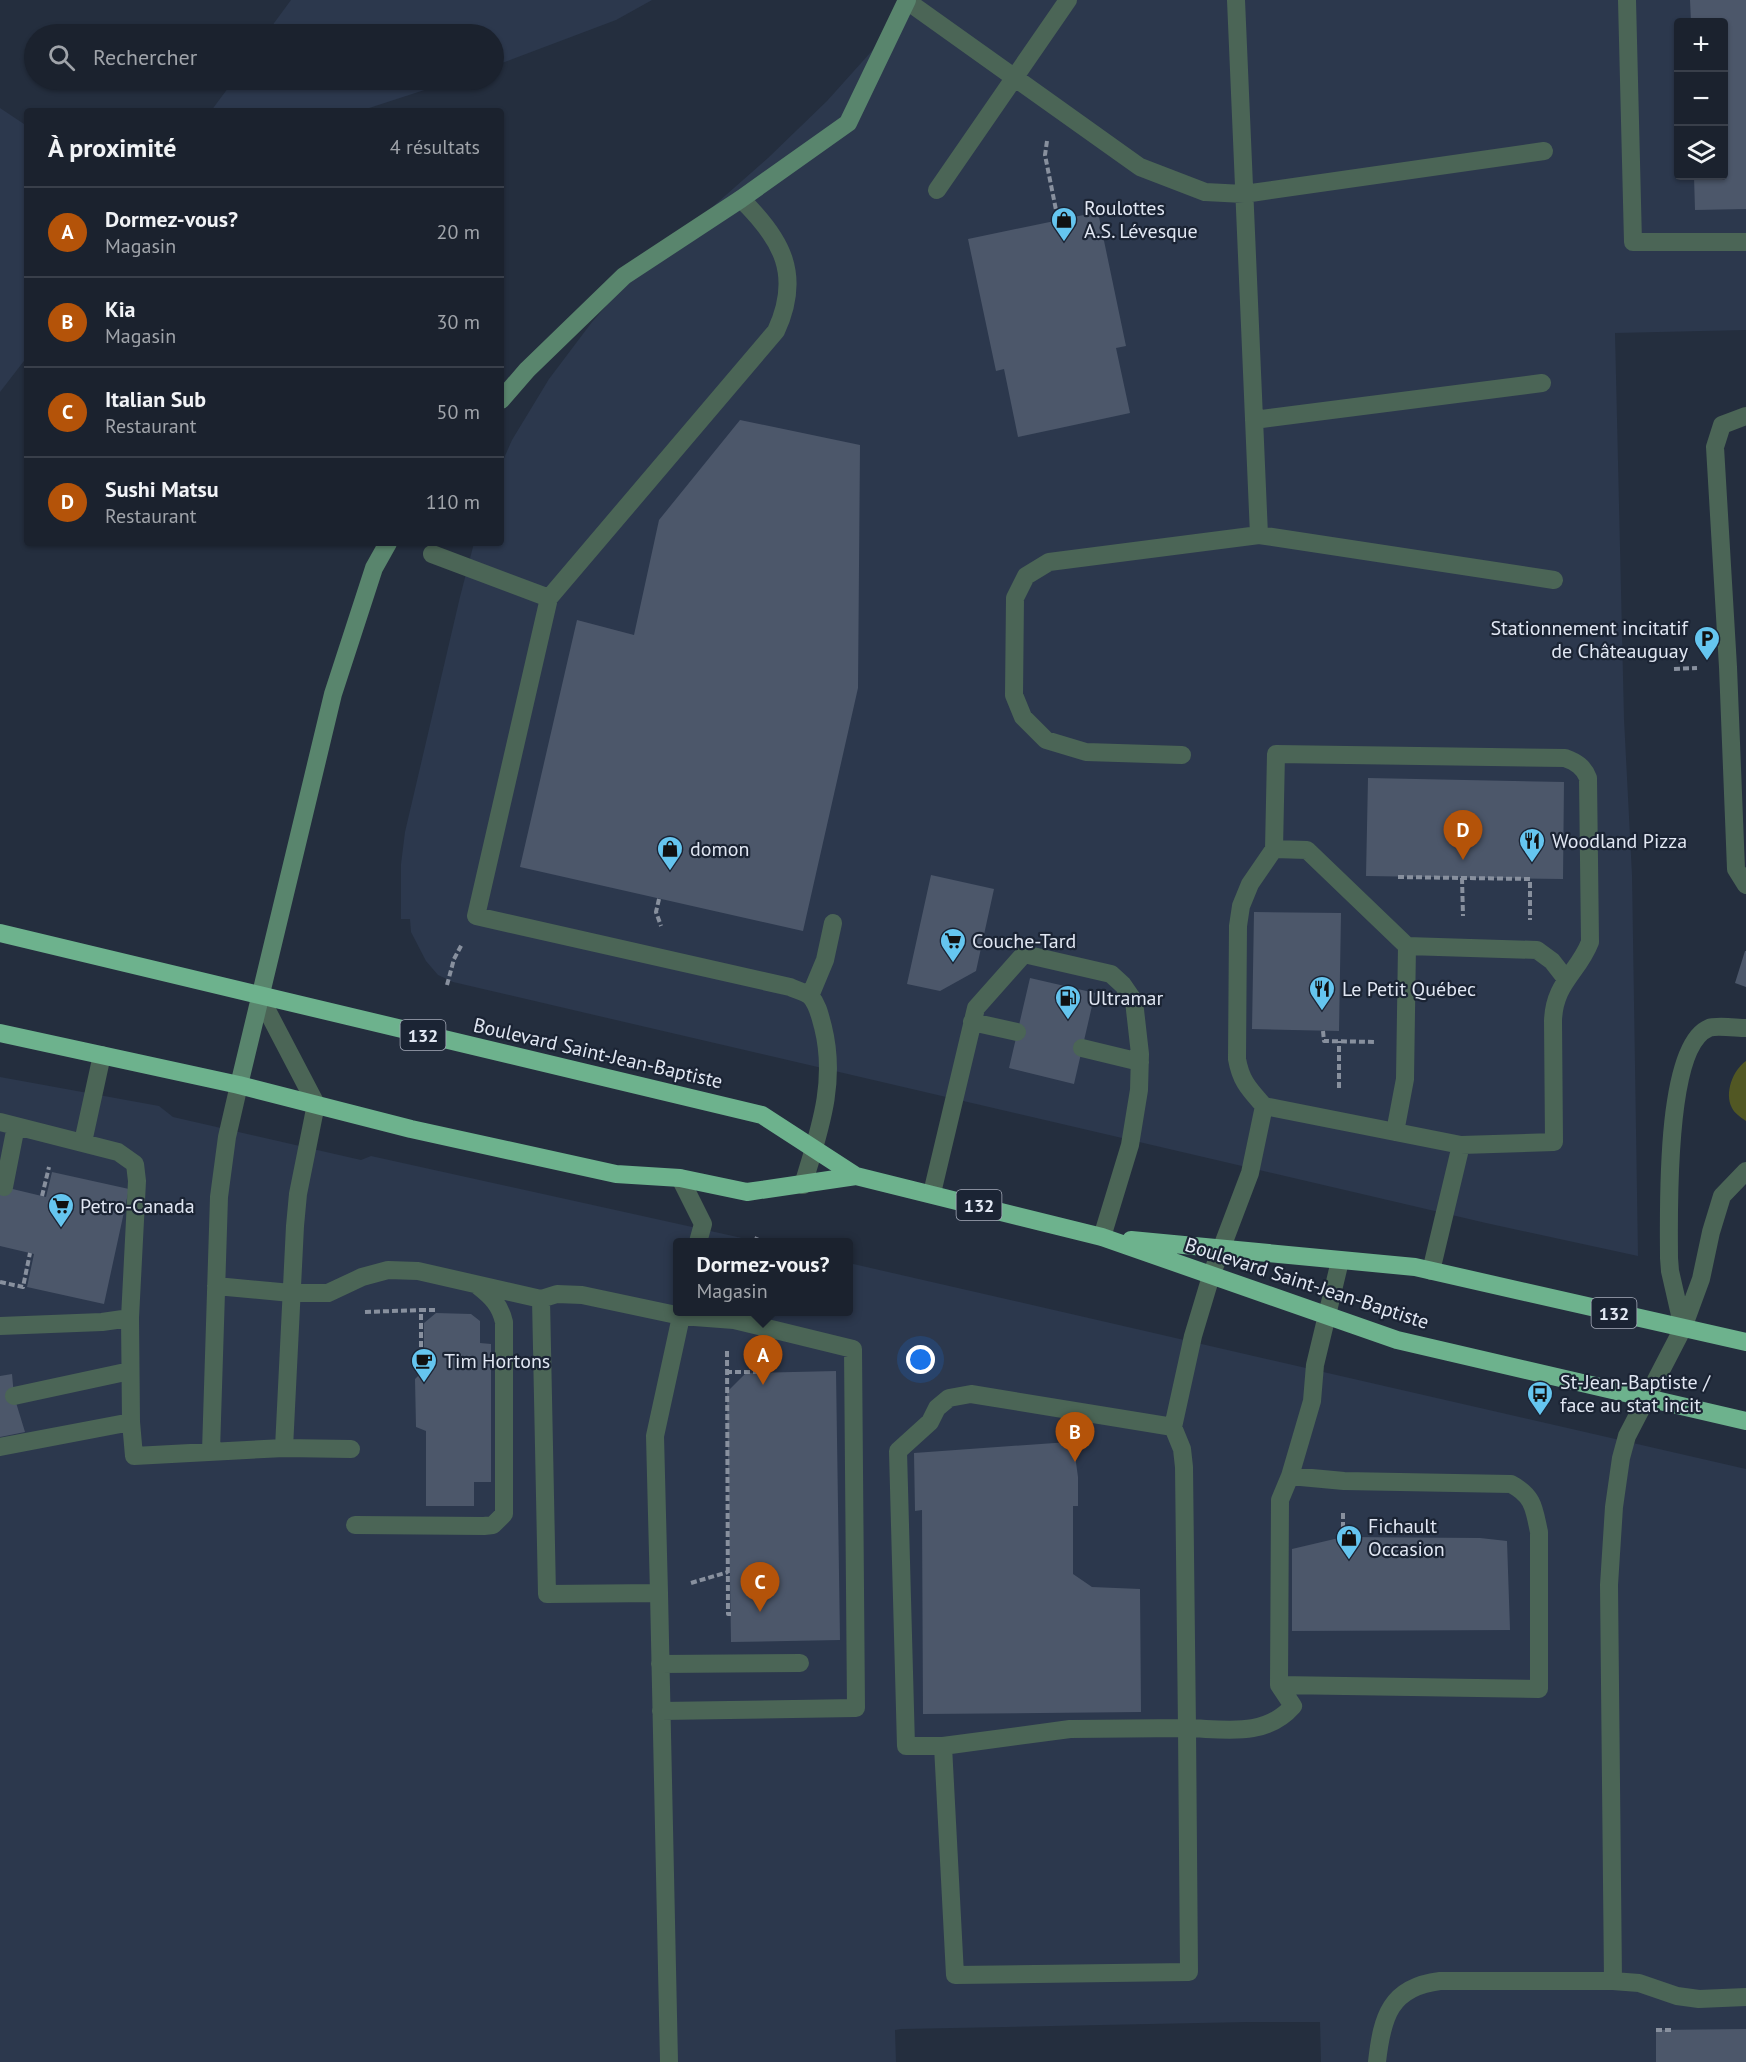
<!DOCTYPE html>
<html lang="fr">
<head>
<meta charset="utf-8">
<style>
	body { margin:0; font-family:"PT Sans",sans-serif; background:#282f3a; color:#f1f3f6 }
	.controls { position:absolute; right:18px; top:18px; display:grid; overflow:hidden; border-radius:6px; box-shadow:0 2px 4px #0004 }
	.controls button { width:54px; height:54px; display:grid; place-items:center; padding:0; border:0; border-bottom:2px solid #393f4a; background:#1b222e; color:#f1f3f6; font:30px sans-serif }
	.you { position:absolute; left:921px; top:1360px; width:21px; height:21px; margin:-15px; border:4px solid #fff; border-radius:50%; background:#1a73e8; box-shadow:0 0 0 9px #1a73e833 }
	.badge { display:grid; place-items:center; width:39px; height:39px; border-radius:50%; background:#b45309; color:#fff; font-size:20px; font-weight:700 }
	.pin { position:absolute; translate:-50% -50px; filter:drop-shadow(0 2px 3px #0008) }
	.pin::after { content:''; position:absolute; top:32px; width:21px; height:18px; background:inherit; clip-path:polygon(0 0,100% 0,50% 100%) }
	.popup { position:absolute; left:673px; top:1238px; width:180px; height:78px; box-sizing:border-box; display:grid; place-content:center; border-radius:6px; background:#1b222e; filter:drop-shadow(0 2px 4px #0005); font-size:20px; white-space:nowrap; color:#a0a4aa }
	.popup b { font-size:22px; color:#f1f3f6 }
	.popup::after { content:''; position:absolute; left:50%; top:100%; margin-left:-12px; border:12px solid transparent; border-top-color:#1b222e }
	.list { margin:0; padding:0; list-style:none }
	h2 { display:flex; justify-content:space-between; align-items:center; height:78px; margin:0; padding:0 24px; font-size:26px }
	h2 small { font-size:20px; font-weight:400; color:#a0a4aa }
	.list li { display:grid; grid-template-columns:39px 1fr auto; gap:18px; align-items:center; box-sizing:border-box; height:90px; padding:0 24px; border-top:2px solid #393f4a }
	.list b { display:block; font-size:22px; white-space:nowrap }
	.list p { margin:0; font-size:20px; white-space:nowrap; color:#a0a4aa }
	.list em { font-size:20px; font-style:normal; color:#a0a4aa }
	.icon { flex:none; width:33px; height:33px; fill:none; stroke:currentColor; stroke-width:2; stroke-linecap:round; stroke-linejoin:round }
	.map { position:relative; flex:none; width:1746px; height:2062px; overflow:hidden }
	.search { position:absolute; background:#1b222e; box-shadow:0 2px 4px #0004; left:24px; top:24px; width:480px; height:66px; display:flex; align-items:center; gap:15px; box-sizing:border-box; padding:0 21px; border-radius:33px; color:#a0a4aa; font-size:22px }
	.panel { position:absolute; background:#1b222e; box-shadow:0 2px 4px #0004; left:24px; top:108px; width:480px; height:438px; border-radius:6px }
	.map>svg:first-child { display:block }
</style>
</head>
<body>
<div class="map">
<svg width="1746" height="2062" viewBox="0 0 1746 2062">
	<rect width="100%" height="100%" fill="#242e3e"/>
	<path fill="#2c384d" fill-rule="evenodd" d="M291,0H652L616,20L494,66V34H266Z
		M913,0H1746V330L1615,333L1624,719L1632,875L1638,1256L1486,1223L453,982L438,975L426,961L411,932L410,919H401V864L405,832L460,597L474,543H501V465L512,440L549,379L592,322L614,297L641,270L768,158L827,101L888,33ZM1678,22H1724V176H1678Z
		M234,80H455L360,111H211Z
		M0,108L27,126V357L0,392Z
		M0,1077L159,1106L173,1117L361,1160L371,1156L760,1242H678V1312H849V1263L1746,1469V2062H1321L1320,2022H1248L901,2029L895,2030L896,2062H0Z"/>
	<path fill="#515723" d="M1746,1061V1121C1742,1118 1734,1113 1732,1108C1724,1093 1733,1070 1746,1061Z"/>
	<path fill="#4c576a" d="M1690,0H1746V209L1695,210L1694,176H1724V22H1691Z
		M1098,212L1126,346L1116,348L1130,413L1018,437L1004,369L996,371L968,239Z
		M740,420L860,445L858,688L803,931L520,867L577,620L634,635L659,520Z
		M1368,778L1564,782L1563,879L1366,876Z
		M931,875L994,889L976,971L940,991L907,984Z
		M1254,912L1341,913L1339,1031L1252,1029Z
		M1745,951H1746V987L1735,983Z
		M1030,978L1095,993L1074,1084L1009,1068Z
		M52,1172L129,1189L104,1304L27,1287L34,1254L0,1246V1186L46,1197Z
		M436,1313L471,1314L480,1321V1343L491,1344V1482H474V1506H426V1431L416,1427L415,1379L424,1370V1323Z
		M836,1371L840,1640L731,1642L727,1392L746,1373Z
		M12,1374L14,1396L25,1432L0,1437V1376Z
		M1069,1442L1074,1448L1078,1477V1506H1073V1574L1092,1587L1140,1589L1141,1712L923,1714L922,1510L915,1511L914,1453Z
		M1343,1537L1480,1538L1507,1541L1510,1630L1292,1631V1549Z
		M1746,2029V2062H1656V2030Z"/>
	<g fill="none" stroke-linecap="round" stroke-linejoin="round">
		<path stroke="#88909e" stroke-width="4" stroke-dasharray="6 3" stroke-linecap="butt" d="M1047,141L1045,155L1058,220
			M1674,669L1697,668
			M1398,877L1530,879V920
			M1462,878L1463,916
			M659,899L656,912L661,926
			M447,985L454,959L462,944
			M1323,1031L1324,1041L1376,1042
			M1339,1088V1041
			M42,1196L49,1167
			M755,1242L757,1237
			M0,1282L23,1287L30,1253
			M365,1312L421,1310
			M727,1351L728,1614H731
			M726,1372H760
			M421,1374V1310H437
			M1343,1537V1513
			M691,1583L728,1572
			M1656,2030H1673"/>
		<path stroke="#4b6556" stroke-width="18" d="M1627,0L1633,242H1746
			M907,1L1140,167L1205,192L1244,194L1544,151
			M937,190L1068,0
			M1746,416L1722,425L1715,447L1728,667L1736,869L1746,885
			M1254,420L1542,383
			M1259,535L1554,580
			M432,554L549,598L476,916L790,987C796,990 806,992 811,997C818,1005 820,1016 823,1027C837,1083 819,1131 803,1185
			M549,598L776,331C802,275 782,239 741,199
			M1182,755L1086,752L1046,740L1023,717L1014,695L1015,598L1026,576L1049,562L1259,535L1236,0
			M1274,849L1307,850L1407,946L1537,950L1552,961L1566,979
			M259,995L316,1104L298,1194L295,1226L284,1448
			M810,996L825,960L833,923
			M972,1022L1017,1032
			M1082,1048L1140,1062
			M0,1122L118,1152L135,1164L137,1181L130,1318L131,1422L134,1456L284,1448L351,1449
			M1395,1132L1405,1079L1407,946
			M83,1142L102,1055
			M1746,1171L1722,1196L1711,1232L1701,1279L1683,1328L1627,1436L1621,1458L1614,1507L1609,1585L1613,1981L1639,1983L1677,1996L1699,1999L1746,1997
			M680,1178L703,1224L698,1242
			M4,1187L16,1126
			M932,1193L976,1008L1024,954L1111,974L1123,985L1134,1001L1140,1054L1139,1090L1130,1145L1102,1237
			M1431,1271L1461,1145
			M216,1286L291,1293H328L362,1277L388,1270L418,1271L541,1299L557,1294L582,1295L681,1316L734,1320L853,1349L856,1708L661,1711
			M541,1299L547,1594L659,1593L669,2062
			M0,1326L102,1322L130,1318
			M1683,1328L1670,1271L1669,1258C1669,1215 1664,1046 1709,1028C1716,1025 1737,1028 1746,1028
			M14,1396L130,1371
			M1173,1427L1182,1449L1184,1467L1187,1728L1070,1729L943,1746H906L898,1451L930,1422L937,1408L949,1398L971,1394L1173,1427L1193,1336L1211,1276L1250,1173L1264,1106L1461,1145L1554,1142L1553,1021C1554,983 1578,973 1590,942L1588,778C1584,767 1576,762 1565,758L1276,754L1274,849L1250,884L1241,906L1238,926L1237,1059C1241,1082 1250,1090 1264,1106
			M0,1447L131,1422
			M211,1451L219,1197L227,1137L239,1085
			M1290,1476L1344,1481L1511,1484C1534,1496 1534,1509 1539,1532V1689L1279,1685L1280,1500L1290,1476L1312,1401L1315,1365L1340,1261
			M355,1525L484,1526L493,1525L504,1514V1322C500,1305 492,1297 478,1286
			M659,1593L655,1436L682,1312
			M660,1664L800,1663
			M943,1746L955,1975L1189,1972L1187,1728C1225,1729 1265,1738 1293,1706L1279,1685
			M1377,2062C1382,2017 1390,1987 1440,1981H1613"/>
		<path stroke="#59856d" stroke-width="18" d="M501,400L527,370L624,276L741,199L848,123L907,0
			M239,1085L333,694L374,568L388,543"/>
		<path stroke="#6db28d" stroke-width="18" d="M0,933L762,1115L856,1176L1102,1237L1397,1340L1746,1421
			M0,1033L239,1085L411,1129L616,1174L680,1178L747,1192L856,1176
			M1131,1240L1415,1267L1746,1342"/>
	</g>
	<defs>
		<symbol id="shop-pin" viewBox="-11 -11 22 30"><path d="M0 17L-7.5 6A9.5 9.5 0 1 1 7.5 6Z" fill="#65c5ef" stroke="#1b2434"/><path d="M-5-2.5h2.3a2.7 3.5 0 0 1 5.4 0H5L5.5 6h-11ZM-1.5-2.5h3a1.5 2.3 0 0 0-3 0Z" fill="#111"/></symbol>
		<symbol id="parking-pin" viewBox="-11 -11 22 30"><path d="M0 17L-7.5 6A9.5 9.5 0 1 1 7.5 6Z" fill="#65c5ef" stroke="#1b2434"/><path d="M-3.5-5.5H1a3.5 3.5 0 0 1 0 7H-1V5.5H-3.5ZM-1-3.4V-.6H.8a1.4 1.4 0 0 0 0-2.8Z" fill="#111"/></symbol>
		<symbol id="restaurant-pin" viewBox="-11 -11 22 30"><path d="M0 17L-7.5 6A9.5 9.5 0 1 1 7.5 6Z" fill="#65c5ef" stroke="#1b2434"/><path d="M-5-6h1v4h1v-4h1v4h1v-4h1v5L-1.5 .5V6h-2V.5L-5-1ZM5-6V6H3V1.5H1.5Q1.5-4 5-6Z" fill="#111"/></symbol>
		<symbol id="supermarket-pin" viewBox="-11 -11 22 30"><path d="M0 17L-7.5 6A9.5 9.5 0 1 1 7.5 6Z" fill="#65c5ef" stroke="#1b2434"/><path d="M-6-5.5h2.5l.6 2H6L4.5 2H-2.5L-4.4-4H-6ZM-1.5 3.2a1.3 1.3 0 1 0 .1 0ZM3 3.2a1.3 1.3 0 1 0 .1 0Z" fill="#111"/></symbol>
		<symbol id="fuel-pin" viewBox="-11 -11 22 30"><path d="M0 17L-7.5 6A9.5 9.5 0 1 1 7.5 6Z" fill="#65c5ef" stroke="#1b2434"/><path d="M-5.5-6h7V0h2V4h1.3V-2.5L3-4.5l.8-.8L6-3V5H2.5V1h-1V6h-7ZM-4.2-4.7v3.2H.2V-4.7Z" fill="#111"/></symbol>
		<symbol id="cafe-pin" viewBox="-11 -11 22 30"><path d="M0 17L-7.5 6A9.5 9.5 0 1 1 7.5 6Z" fill="#65c5ef" stroke="#1b2434"/><path d="M-5.5-4.5H6V0H3Q3 3.5 0 3.5H-2.5Q-5.5 3.5-5.5 0ZM3-3.2v2h1.7v-2ZM-6 4.5H4V6H-6Z" fill="#111"/></symbol>
		<symbol id="bus-pin" viewBox="-11 -11 22 30"><path d="M0 17L-7.5 6A9.5 9.5 0 1 1 7.5 6Z" fill="#65c5ef" stroke="#1b2434"/><path d="M-5-6H5V4H4V6H2V4H-2V6H-4V4H-5ZM-3.5-4V0h7V-4ZM-3.5 1.2v1.5H-2V1.2ZM2 1.2v1.5H3.5V1.2Z" fill="#111"/></symbol>
	</defs>
	<g fill-rule="evenodd">
		<use href="#shop-pin" x="1049" y="205" width="30" height="40"/>
		<use href="#parking-pin" x="1692" y="624" width="30" height="40"/>
		<use href="#restaurant-pin" x="1517" y="826" width="30" height="40"/>
		<use href="#shop-pin" x="655" y="834" width="30" height="40"/>
		<use href="#supermarket-pin" x="938" y="926" width="30" height="40"/>
		<use href="#restaurant-pin" x="1307" y="974" width="30" height="40"/>
		<use href="#fuel-pin" x="1053" y="983" width="30" height="40"/>
		<use href="#supermarket-pin" x="46" y="1191" width="30" height="40"/>
		<use href="#cafe-pin" x="409" y="1346" width="30" height="40"/>
		<use href="#bus-pin" x="1525" y="1379" width="30" height="40"/>
		<use href="#shop-pin" x="1334" y="1523" width="30" height="40"/>
	</g>
	<g text-anchor="middle" dominant-baseline="central" stroke-width="4.5" stroke-linejoin="round" paint-order="stroke">
		<g fill="#1b2434" stroke="#a6acba" stroke-width="1.5">
			<rect x="400.5" y="1020" width="45" height="30" rx="4.5"/>
			<rect x="956.5" y="1190" width="45" height="30" rx="4.5"/>
			<rect x="1591.5" y="1298" width="45" height="30" rx="4.5"/>
		</g>
		<g font-size="18" font-weight="bold" fill="#e1e7f3">
			<text x="423" y="1035">132</text>
			<text x="979" y="1205">132</text>
			<text x="1614" y="1313">132</text>
		</g>
		<g font-size="20" fill="#e1e7f3" stroke="#1b2434" text-anchor="start">
			<text x="1084" y="208">Roulottes<tspan x="1084" dy="23">A.S. Lévesque</tspan></text>
			<text x="1688" y="628" text-anchor="end">Stationnement incitatif<tspan x="1688" dy="23">de Châteauguay</tspan></text>
			<text x="1552" y="841">Woodland Pizza</text>
			<text x="690" y="849">domon</text>
			<text x="972" y="941">Couche-Tard</text>
			<text x="1342" y="989">Le Petit Québec</text>
			<text x="1088" y="998">Ultramar</text>
			<text x="80" y="1206">Petro-Canada</text>
			<text x="444" y="1361">Tim Hortons</text>
			<text x="1560" y="1382">St-Jean-Baptiste /<tspan x="1560" dy="23">face au stat incit</tspan></text>
			<text x="1368" y="1526">Fichault<tspan x="1368" dy="23">Occasion</tspan></text>
		</g>
		<g font-size="20" fill="#e1e7f3" stroke="#1b2434">
			<text transform="translate(598 1053) rotate(13)">Boulevard Saint-Jean-Baptiste</text>
			<text transform="translate(1307 1283) rotate(18)">Boulevard Saint-Jean-Baptiste</text>
		</g>
	</g>
</svg>
<div class="controls">
<button>+</button>
<button>−</button>
<button><svg class="icon" aria-label="layers" viewBox="0 0 24 24"><path d="M12 4l9 5-9 5-9-5zM3 14l9 5 9-5"/></svg></button>
</div>
<div class="you"></div>
<div class="pin badge" style="left:763px;top:1385px">A</div>
<div class="popup"><b>Dormez-vous?</b>Magasin</div>
<div class="pin badge" style="left:1075px;top:1462px">B</div>
<div class="pin badge" style="left:760px;top:1612px">C</div>
<div class="pin badge" style="left:1463px;top:860px">D</div>
<div class="search"><svg class="icon" aria-label="search" viewBox="0 0 24 24"><circle cx="10" cy="10" r="6"/><path d="M15 15l6 6"/></svg>Rechercher</div>
<section class="panel">
<h2>À proximité<small>4 résultats</small></h2>
<ul class="list">
<li><span class="badge">A</span><div><b>Dormez-vous?</b><p>Magasin</p></div><em>20 m</em></li>
<li><span class="badge">B</span><div><b>Kia</b><p>Magasin</p></div><em>30 m</em></li>
<li><span class="badge">C</span><div><b>Italian Sub</b><p>Restaurant</p></div><em>50 m</em></li>
<li><span class="badge">D</span><div><b>Sushi Matsu</b><p>Restaurant</p></div><em>110 m</em></li>
</ul>
</section>
</div>
</body>
</html>
